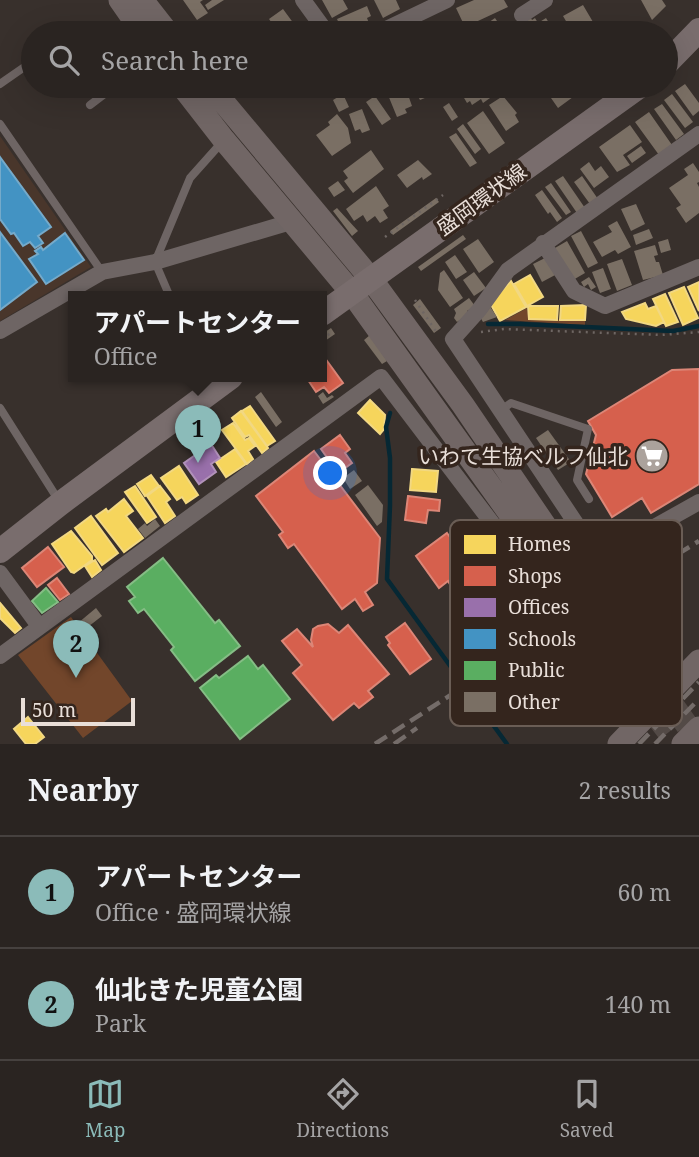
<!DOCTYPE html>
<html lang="en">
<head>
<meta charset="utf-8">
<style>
	body { margin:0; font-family:"Noto Serif","Noto Sans JP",serif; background:#322c2a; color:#f1f3f6 }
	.scale { position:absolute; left:21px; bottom:18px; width:114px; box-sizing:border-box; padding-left:7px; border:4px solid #e9dfd9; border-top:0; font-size:19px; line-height:24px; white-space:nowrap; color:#e9dfd9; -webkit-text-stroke:5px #34251d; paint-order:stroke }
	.you { position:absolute; left:331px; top:474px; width:24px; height:24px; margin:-18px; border:5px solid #fff; border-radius:50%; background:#1a73e8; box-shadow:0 0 0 10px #1a73e833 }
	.badge { display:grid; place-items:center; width:46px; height:46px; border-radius:50%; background:#8bbbb9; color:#111; font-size:23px; font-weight:700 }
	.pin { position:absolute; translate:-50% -58px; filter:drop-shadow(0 2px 4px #0008) }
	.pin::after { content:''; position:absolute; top:37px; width:24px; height:21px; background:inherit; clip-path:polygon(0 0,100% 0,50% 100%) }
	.popup { position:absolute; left:68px; top:291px; width:259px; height:91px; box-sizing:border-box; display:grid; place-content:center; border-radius:0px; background:#2a2421; filter:drop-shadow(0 2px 5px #0005); font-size:23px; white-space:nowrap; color:#a5a4a5 }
	.popup b { font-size:26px; color:#f1f3f6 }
	.popup::after { content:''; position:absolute; left:50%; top:100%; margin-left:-14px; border:14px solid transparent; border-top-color:#2a2421 }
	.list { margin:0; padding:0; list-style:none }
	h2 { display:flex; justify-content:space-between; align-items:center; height:91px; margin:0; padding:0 28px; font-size:30px }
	h2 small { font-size:23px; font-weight:400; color:#a5a4a5 }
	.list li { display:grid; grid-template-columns:46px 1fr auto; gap:21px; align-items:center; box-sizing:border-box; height:112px; padding:0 28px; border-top:2px solid #46413f }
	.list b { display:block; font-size:26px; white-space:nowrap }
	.list p { margin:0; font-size:23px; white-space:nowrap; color:#a5a4a5 }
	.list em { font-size:23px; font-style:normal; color:#a5a4a5 }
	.icon { flex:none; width:38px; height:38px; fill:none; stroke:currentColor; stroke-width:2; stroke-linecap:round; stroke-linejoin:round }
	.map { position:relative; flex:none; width:699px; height:744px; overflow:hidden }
	.search { position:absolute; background:#2a2421; box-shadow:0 7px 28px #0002; left:21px; right:21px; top:21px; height:77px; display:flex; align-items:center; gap:18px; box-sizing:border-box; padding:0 24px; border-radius:38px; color:#a5a4a5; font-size:26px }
	.sheet { height:315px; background:#2a2421 }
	nav { display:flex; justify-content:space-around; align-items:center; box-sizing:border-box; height:98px; border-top:2px solid #46413f; background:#2a2421; font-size:19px; color:#a5a4a5 }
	nav a { display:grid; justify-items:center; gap:4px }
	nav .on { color:#8bbbb9 }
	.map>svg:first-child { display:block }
</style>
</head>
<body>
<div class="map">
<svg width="699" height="744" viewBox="0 0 699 744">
	<rect width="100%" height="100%" fill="#38302c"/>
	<path fill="#49362b" d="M0,136L91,267L0,321Z"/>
	<path fill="#72462b" d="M527,308L529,319L585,320V325L505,320Z
		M71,617L132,701L83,738L18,655Z"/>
	<path fill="#f6d55c" stroke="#f2d882" stroke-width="2" d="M530,275L543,297L527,306L514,284Z
		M511,281L526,307L500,321L490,303Z
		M699,282V311L688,287Z
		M684,287L698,318L683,325L669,293Z
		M665,294L678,322L666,326L653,299Z
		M645,303L648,309L656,306L664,322L656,326L626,319L622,312Z
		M586,305L585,320H560L561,306Z
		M528,306H558L557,320L529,319Z
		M370,400L385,415L384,429L380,434L358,413Z
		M250,406L275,441L267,446L242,411Z
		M241,411L268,448L262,453L249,435L245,437L232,418Z
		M233,423L245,440L249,438L255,446L248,451L253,459L247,464L222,430Z
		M235,449L246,464L226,477L216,462Z
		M179,466L198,495L186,503L182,497L177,500L161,478Z
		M412,469L438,471L436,492L410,490Z
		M151,475L159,486L145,496L137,484Z
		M135,486L156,517L147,523L125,492Z
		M160,486L170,499L166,502L175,516L165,523L147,496Z
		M124,499L133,511L126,516L143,538L124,552L96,516L106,509L108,512Z
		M91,516L118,553L102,565L75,528Z
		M71,531L92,556V560L74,573L71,572L52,544Z
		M95,560L101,570L92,577L85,566Z
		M0,603L21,628L15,633L0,618Z
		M28,717L44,737L35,744H26L14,729Z"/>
	<path fill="#d6604d" stroke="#dc8677" stroke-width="2" d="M322,354L343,383L329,393L324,387L316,392L306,377H322Z
		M699,369V484L651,513L642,498L612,517L586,474L596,435L588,421L672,370Z
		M340,435L350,449L345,453L352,463L338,473L321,449Z
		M314,451L380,538L377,583L365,592L373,605L363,611L355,599L342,609L294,544L288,548L279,535L283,532L256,496Z
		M408,496L440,500L439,511L428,510L426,523L405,520Z
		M447,533L469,564L462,570L466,575L451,586L448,581L439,588L416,556Z
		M48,547L64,567L37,587L22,568Z
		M57,578L69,594L60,600L48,585Z
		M405,623L431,659L410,674L388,645L390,643L386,637Z
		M328,624L339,633L348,625L389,674L368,691L373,697L359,708L354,703L333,720L293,673L302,665L282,641L297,629L313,647L311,640L313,629L318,626Z"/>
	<path fill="#9970ab" stroke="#b191b9" stroke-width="2" d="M211,444L220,458L211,464L216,472L199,484L184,463Z"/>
	<path fill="#4393c3" stroke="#75aaca" stroke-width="2" d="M0,157L51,227L38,236L43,243L35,248L30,242L23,246L14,233L11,234L0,219Z
		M0,232L37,282L0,310Z
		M65,233L84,260L46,284L29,259L38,254L35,251L41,247L43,250Z"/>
	<path fill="#5aae61" stroke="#85bd85" stroke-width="2" d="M163,558L215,623L219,620L240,646L195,681L171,650L174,647L144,609L138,613L129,601L135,597L127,587Z
		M46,588L58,602L42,613L32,601Z
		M248,656L258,669L263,665L290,699L240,739L200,688L216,675L219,678Z"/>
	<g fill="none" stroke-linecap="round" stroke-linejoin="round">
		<path stroke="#062834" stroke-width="4.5" d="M488,324H520L673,331L699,326
			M390,413L386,427L390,458V505L387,579L507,744"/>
	</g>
	<path fill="#7a6f64" d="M183,0H203L200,2L208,13L197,20Z
		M212,0H224L208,10L205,5Z
		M322,0H343L348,9L332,18Z
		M374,0H396L400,9L383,18Z
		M474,0H504L508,7L465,27L456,8Z
		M641,0H662L666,6L652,20Z
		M583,5L593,22L573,33L563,16Z
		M367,6L371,16L367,18L370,26L353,33L351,30L343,33L337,19Z
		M283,9L297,28L290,33H279L269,19Z
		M495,18L505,33L486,32L482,27Z
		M531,18L532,20L535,18L538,23L546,18L555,33H527L521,24Z
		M685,84L699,103V111L693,116L675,91Z
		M413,86H428L432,95L420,100Z
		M468,86H507L483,103L481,99L472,105L470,101L467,103L460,91Z
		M568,86H588L558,108L551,98Z
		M406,89L412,106L405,109L407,113L397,117L388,95Z
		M343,94L349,107L339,112L333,100Z
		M672,94L693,122L685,128L664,100Z
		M375,96L391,119L382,125L366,102Z
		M503,96L517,113L515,115L519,122L506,131L489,105Z
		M449,103L458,117L452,121L443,107Z
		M662,104L684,134L676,140L654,109Z
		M362,109L370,130L362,133L360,129L355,131L349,114Z
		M483,111L505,143L489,154L467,123Z
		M649,112L672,145L659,155L635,122Z
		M337,114L348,128L351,143L332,156L316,135L330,125L328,122Z
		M463,124L481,149L475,154L457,129Z
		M630,125L642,142L623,155L630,165L617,172L599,147Z
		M456,133L477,163L470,167L449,137Z
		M641,146L646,153L632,163L627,156Z
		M371,150L384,169L353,193L344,181L348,178L343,171Z
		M418,160L432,174L423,180L422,177L407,188L397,175Z
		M589,162L595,171L601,166L609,177L594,188L580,169Z
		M693,163L699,172V182L697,183L699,187V213L686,223L676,208L681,205L669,188L688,175L684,169Z
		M563,176L585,208L577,213L555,181Z
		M582,176L598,199L590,204L574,182Z
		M338,181L345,190L334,197L328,188Z
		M551,183L571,212L566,215L545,187Z
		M376,186L389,206L383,210L388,218L380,223L375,216L367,222L363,215L354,221L346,209Z
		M542,190L562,218L557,222L550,212L548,214L535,195Z
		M436,198L439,202L393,235L390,231Z
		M636,204L645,224L631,231L621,209Z
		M337,208L358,231L352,236L333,211Z
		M617,221L631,247L618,254L615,250L602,257L593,242L612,232L608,226Z
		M649,229L653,238L636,245L633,235Z
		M581,231L598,263L588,268L571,236Z
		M463,235L466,239L421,271L418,267Z
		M478,239L494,262L479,273L463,249Z
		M668,239L671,250L661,253L658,242Z
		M567,241L585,273L573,280L555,248Z
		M655,245L658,255L654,256L656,262H659L663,275L643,280L634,251Z
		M455,255L467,272L456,279L445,262Z
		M547,257L557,274L542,282L533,264Z
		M622,259L632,285L617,291L607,264Z
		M603,268L611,289L600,293L592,272Z
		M444,270L463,298L450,307L438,290L440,273Z
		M474,272L486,288L474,296L463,280Z
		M589,277L596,287L591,290L588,284L584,287L581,282Z
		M469,298L475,306L467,311L469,314L457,322L454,318L456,313L454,309Z
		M420,299L441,328L434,333L413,305Z
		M489,305L497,317L483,322L479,315Z
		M331,328L335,334L322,343V334Z
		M370,335L387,361L382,364L364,340Z
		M261,392L282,422L276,427L255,397Z
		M323,392L327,398L332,395L334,397L323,404L318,396Z
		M548,430L571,462L558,470L536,438Z
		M354,470L362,481L350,489L343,478Z
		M368,485L383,505L382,522L377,526L355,495Z
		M155,519L160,526L145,538L138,529L145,523L147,526Z
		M96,608L102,616L84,630L78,623Z"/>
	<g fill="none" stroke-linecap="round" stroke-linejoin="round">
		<path stroke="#534a46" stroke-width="23" stroke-dasharray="23 11" stroke-linecap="butt" d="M565,555L617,628
			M548,567L599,639
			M654,679L699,742
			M634,687L678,744"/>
		<path stroke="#6e6663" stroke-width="2.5" stroke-dasharray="2 5" stroke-linecap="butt" d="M385,237L443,195
			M302,297L309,292
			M415,300L437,333
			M481,332L504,329L661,335L699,332
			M322,339L331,333"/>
		<path stroke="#6e6564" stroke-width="8" d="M0,84L33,61
			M90,105L115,86
			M0,124L102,272
			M170,297L155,262L190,178L223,141
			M0,408L59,501
			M501,410L511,403L588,429L577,480L589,499"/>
		<path stroke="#6e6564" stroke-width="16" d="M303,0L327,33
			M522,15L545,0
			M378,33L447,0
			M366,86H370
			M543,243L574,291L605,306L699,267
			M0,331L102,272L155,262L294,221
			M599,558L453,339L479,310L508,270L699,134
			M0,573L39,626
			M0,656L381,377L546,594L599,558L699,502"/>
		<path stroke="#716665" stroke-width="23" d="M120,0L143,33
			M142,0L168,33
			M182,86L224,140L352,293L548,567
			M210,86L371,279L463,405L565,555
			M617,628L652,677
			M599,639L634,687
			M619,744L699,661
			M683,744L699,728"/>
		<path stroke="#796d6d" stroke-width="24" d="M666,64L699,30
			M322,314L640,86
			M0,551L61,503L231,377"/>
		<path stroke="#746c69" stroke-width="4.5" stroke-dasharray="14 7" stroke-linecap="butt" d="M452,705L551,645
			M375,744L480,676L699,541
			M394,744L417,728
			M639,744L699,682
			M655,744L699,699"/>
	</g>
	<defs>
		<symbol id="supermarket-disc" viewBox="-11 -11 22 22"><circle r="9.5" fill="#aba29c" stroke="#34251d"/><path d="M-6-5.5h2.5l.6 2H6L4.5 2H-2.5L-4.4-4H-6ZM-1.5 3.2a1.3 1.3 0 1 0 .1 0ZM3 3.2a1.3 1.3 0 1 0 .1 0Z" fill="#fff"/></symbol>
	</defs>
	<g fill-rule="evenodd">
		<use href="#supermarket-disc" x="633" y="437" width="38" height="38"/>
	</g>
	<g text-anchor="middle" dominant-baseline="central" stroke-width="7" stroke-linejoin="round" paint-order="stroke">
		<g font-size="21" fill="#e9dfd9" stroke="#34251d">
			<text transform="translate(481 199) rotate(-36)">盛岡環状線</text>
		</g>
		<g font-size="21" fill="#e9dfd9" stroke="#34251d" text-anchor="end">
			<text x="628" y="456">いわて生協ベルフ仙北</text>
		</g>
	</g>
	<rect x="450" y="520" width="232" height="206" rx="10" fill="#34251d" stroke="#6a5d55" stroke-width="2"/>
	<rect x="464" y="535" width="32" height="19" fill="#f6d55c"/>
	<rect x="464" y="566" width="32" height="20" fill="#d6604d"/>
	<rect x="464" y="598" width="32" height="19" fill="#9970ab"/>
	<rect x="464" y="629" width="32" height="20" fill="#4393c3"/>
	<rect x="464" y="661" width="32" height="19" fill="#5aae61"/>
	<rect x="464" y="692" width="32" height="20" fill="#7a6f64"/>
	<g font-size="19" fill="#e9dfd9">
		<text x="508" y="551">Homes</text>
		<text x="508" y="583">Shops</text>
		<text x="508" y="614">Offices</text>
		<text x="508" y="646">Schools</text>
		<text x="508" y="677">Public</text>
		<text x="508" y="709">Other</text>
	</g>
</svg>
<div class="scale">50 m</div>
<div class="you"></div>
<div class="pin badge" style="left:198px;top:463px">1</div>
<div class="popup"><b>アパートセンター</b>Office</div>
<div class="pin badge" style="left:76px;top:678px">2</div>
<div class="search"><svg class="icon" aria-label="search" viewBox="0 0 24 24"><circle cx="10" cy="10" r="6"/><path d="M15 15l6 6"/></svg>Search here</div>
</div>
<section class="sheet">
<h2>Nearby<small>2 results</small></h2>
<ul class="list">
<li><span class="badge">1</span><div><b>アパートセンター</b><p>Office · 盛岡環状線</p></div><em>60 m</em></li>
<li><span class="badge">2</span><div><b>仙北きた児童公園</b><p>Park</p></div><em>140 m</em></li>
</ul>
</section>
<nav>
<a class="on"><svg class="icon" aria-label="map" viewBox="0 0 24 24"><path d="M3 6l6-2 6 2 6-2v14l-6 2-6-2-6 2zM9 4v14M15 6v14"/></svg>Map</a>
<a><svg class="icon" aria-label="directions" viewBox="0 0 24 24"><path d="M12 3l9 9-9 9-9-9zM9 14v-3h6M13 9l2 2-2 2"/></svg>Directions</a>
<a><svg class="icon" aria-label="saved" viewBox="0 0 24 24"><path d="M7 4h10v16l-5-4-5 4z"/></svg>Saved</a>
</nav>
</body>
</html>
